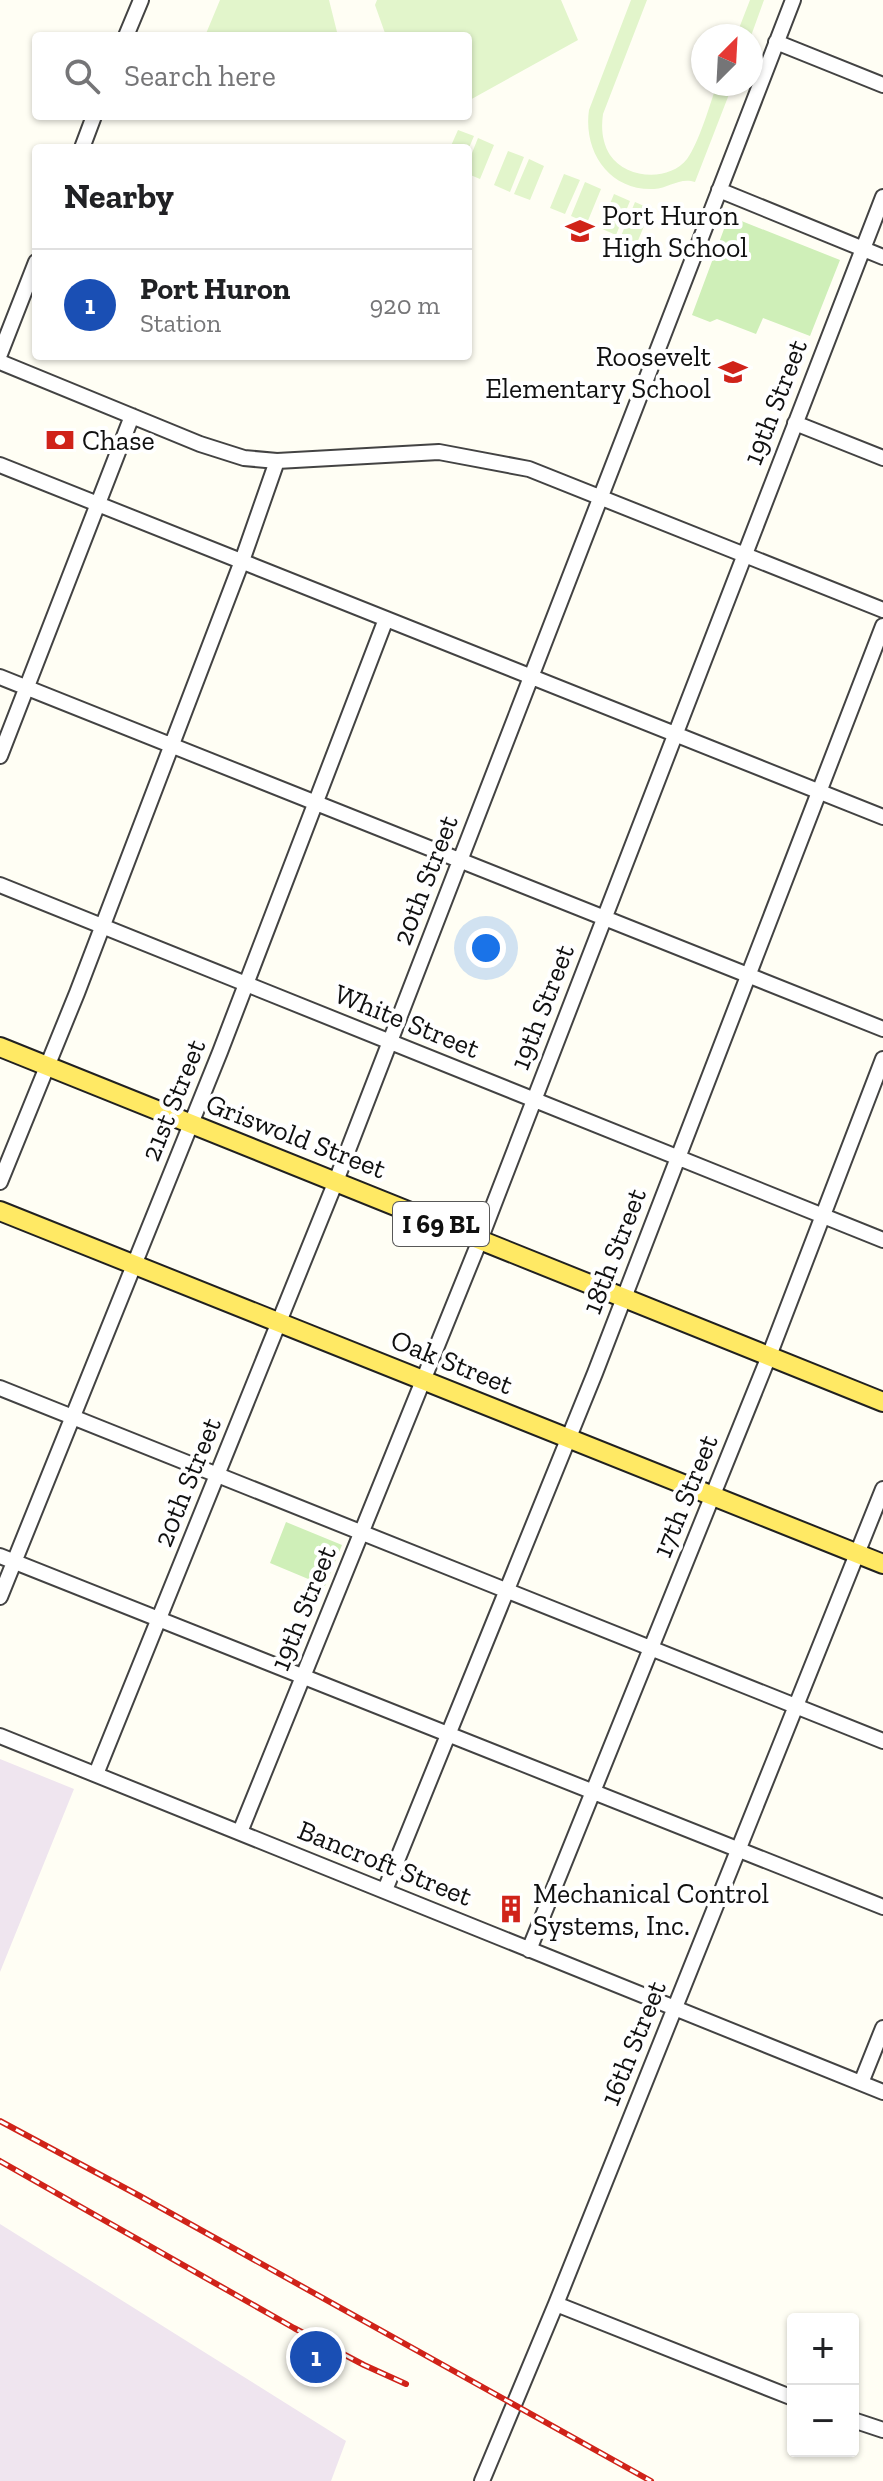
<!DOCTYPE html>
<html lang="en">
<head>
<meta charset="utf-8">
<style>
	body { margin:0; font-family:"Zilla Slab",serif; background:#f2f2f2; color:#202124 }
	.controls { position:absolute; right:24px; bottom:24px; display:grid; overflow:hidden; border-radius:8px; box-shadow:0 2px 6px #0004 }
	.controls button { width:72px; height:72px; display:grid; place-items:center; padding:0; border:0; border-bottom:2px solid #e0e0e0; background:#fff; color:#202124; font:40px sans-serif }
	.compass { position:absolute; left:691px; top:24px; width:72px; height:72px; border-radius:50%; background:#fff; box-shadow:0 2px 6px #0004; rotate:24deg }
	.you { position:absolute; left:486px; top:948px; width:28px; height:28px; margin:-20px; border:6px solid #fff; border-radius:50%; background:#1a73e8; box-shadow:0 0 0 12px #1a73e833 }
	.badge { display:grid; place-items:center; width:52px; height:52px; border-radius:50%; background:#111827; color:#fff; font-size:26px; font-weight:700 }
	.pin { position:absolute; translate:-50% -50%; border:4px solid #fff; box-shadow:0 2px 8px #0006 }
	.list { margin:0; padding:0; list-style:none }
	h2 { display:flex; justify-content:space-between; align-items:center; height:104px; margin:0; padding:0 32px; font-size:34px }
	h2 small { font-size:26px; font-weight:400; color:#757577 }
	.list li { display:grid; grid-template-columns:52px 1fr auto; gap:24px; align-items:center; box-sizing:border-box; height:112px; padding:0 32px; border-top:2px solid #e0e0e0 }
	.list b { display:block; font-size:30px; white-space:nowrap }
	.list p { margin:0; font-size:26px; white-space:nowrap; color:#757577 }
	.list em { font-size:26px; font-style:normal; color:#757577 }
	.icon { flex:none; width:44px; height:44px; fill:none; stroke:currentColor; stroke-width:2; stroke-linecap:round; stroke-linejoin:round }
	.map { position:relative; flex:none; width:883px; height:2481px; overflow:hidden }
	.search { position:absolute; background:#fff; box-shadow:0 2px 6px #0004; left:32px; top:32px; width:440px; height:88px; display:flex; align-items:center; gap:20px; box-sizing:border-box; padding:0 28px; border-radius:8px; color:#757577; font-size:30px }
	.panel { position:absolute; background:#fff; box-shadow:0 2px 6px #0004; left:32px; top:144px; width:440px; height:216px; border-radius:8px }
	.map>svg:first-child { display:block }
</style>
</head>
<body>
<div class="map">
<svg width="883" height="2481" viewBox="0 0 883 2481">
	<rect width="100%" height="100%" fill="#fffef4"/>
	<path fill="#efe5ef" d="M0,1759L74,1789L0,1972Z
		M0,2224L346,2441L331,2481H0Z"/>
	<path fill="#cfefb8" d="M734,218L840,260L810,336L763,318L756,334L717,319L710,322L692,315L727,221Z
		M286,1522L342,1545L325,1586L270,1563Z"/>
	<path fill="#e2f5cb" d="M220,0H329L338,36H205Z
		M377,0H561L578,40L468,101V36H386L375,5Z
		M631,0H647L603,114C601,128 602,142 610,155C626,179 669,182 687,159C699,143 710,104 717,84H733L695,182C680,177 669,188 654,189C609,191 583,151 589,110Z
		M750,0H764L751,36H736Z
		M458,130L474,136L468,150V148H450Z
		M478,138L494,145L480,179L468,174V163Z
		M508,151L524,157L510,192L494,185Z
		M529,159L544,166L530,200L514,194Z
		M564,174L580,180L565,214L550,208Z
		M585,182L601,189L587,223L571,216Z
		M614,194L630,201L616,235L600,228Z
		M635,202L651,209L637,243L621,236Z"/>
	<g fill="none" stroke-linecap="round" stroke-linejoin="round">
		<defs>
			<path id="minor" d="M126,36L141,0
				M776,42L883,85
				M82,148L94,116
				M719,190L883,257
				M0,354L36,262
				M0,362L200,444L244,458L277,461L439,452L529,469L883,610
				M795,423L883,458
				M0,465L883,817
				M0,677L883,1029
				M0,756L132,416
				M0,885L883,1240
				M0,1182L77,993L242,561L277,461
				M0,1388L883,1741
				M0,1556L883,1907
				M0,1597L220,1052L386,619
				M0,1736L883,2092
				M96,1774L336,1181L793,0
				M240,1832L480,1240L883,197
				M385,1890L595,1373L883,626
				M529,1950L769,1356L883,1059
				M861,2083L883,2028
				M556,2304L793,2398
				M853,2420L883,2430
				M482,2481L556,2304L883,1489"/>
			<path id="major" d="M0,1047L883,1402
				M0,1211L883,1564"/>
		</defs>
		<use href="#minor" stroke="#434343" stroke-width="18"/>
		<use href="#major" stroke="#212121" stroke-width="22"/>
		<use href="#minor" stroke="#fff" stroke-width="14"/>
		<use href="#major" stroke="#ffe964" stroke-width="18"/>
		<defs>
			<path id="rail" d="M0,2121L138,2195L651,2481
				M0,2161L294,2328L364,2365L406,2384"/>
		</defs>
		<use href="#rail" stroke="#d02319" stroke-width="6"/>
		<use href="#rail" stroke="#fff" stroke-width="3" stroke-dasharray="9" stroke-linecap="butt"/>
	</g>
	<defs>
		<symbol id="school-bare" viewBox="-9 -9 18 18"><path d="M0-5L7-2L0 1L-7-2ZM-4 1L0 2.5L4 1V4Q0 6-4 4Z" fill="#d02319" stroke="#fff" stroke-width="2.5" paint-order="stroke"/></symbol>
		<symbol id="bank-bare" viewBox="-9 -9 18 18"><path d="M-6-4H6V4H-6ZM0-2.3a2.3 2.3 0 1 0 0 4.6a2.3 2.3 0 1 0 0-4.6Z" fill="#d02319" stroke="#fff" stroke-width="2.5" paint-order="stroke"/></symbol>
		<symbol id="building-bare" viewBox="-9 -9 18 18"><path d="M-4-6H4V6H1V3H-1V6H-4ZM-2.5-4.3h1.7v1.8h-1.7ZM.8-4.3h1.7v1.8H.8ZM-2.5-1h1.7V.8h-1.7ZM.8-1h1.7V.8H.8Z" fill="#d02319" stroke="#fff" stroke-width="2.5" paint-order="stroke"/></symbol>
	</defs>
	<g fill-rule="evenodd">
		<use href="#school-bare" x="560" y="211" width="40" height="40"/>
		<use href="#school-bare" x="713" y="352" width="40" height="40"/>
		<use href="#bank-bare" x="40" y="420" width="40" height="40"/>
		<use href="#building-bare" x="491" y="1889" width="40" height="40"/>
	</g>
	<g text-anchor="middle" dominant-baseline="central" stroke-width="8" stroke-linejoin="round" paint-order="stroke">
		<rect fill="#fff" stroke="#585858" stroke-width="2" x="393" y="1202" width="96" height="44" rx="6"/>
		<g font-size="26" font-weight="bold" fill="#101010">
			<text x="441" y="1224">I 69 BL</text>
		</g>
		<g font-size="28" fill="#101010" stroke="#fff" text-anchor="start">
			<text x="602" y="215">Port Huron<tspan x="602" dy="32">High School</tspan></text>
			<text x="711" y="356" text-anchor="end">Roosevelt<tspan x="711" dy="32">Elementary School</tspan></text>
			<text x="82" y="440">Chase</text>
			<text x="533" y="1893">Mechanical Control<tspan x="533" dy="32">Systems, Inc.</tspan></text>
		</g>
		<g font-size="28" fill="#101010" stroke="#fff">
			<text transform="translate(775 402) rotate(-69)">19th Street</text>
			<text transform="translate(425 880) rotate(-69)">20th Street</text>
			<text transform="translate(542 1007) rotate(-69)">19th Street</text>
			<text transform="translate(407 1021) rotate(22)">White Street</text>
			<text transform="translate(173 1100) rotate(-68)">21st Street</text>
			<text transform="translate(296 1136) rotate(21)">Griswold Street</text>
			<text transform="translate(614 1251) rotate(-69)">18th Street</text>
			<text transform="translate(452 1362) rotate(22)">Oak Street</text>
			<text transform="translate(187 1482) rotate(-68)">20th Street</text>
			<text transform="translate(685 1496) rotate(-68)">17th Street</text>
			<text transform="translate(303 1608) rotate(-68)">19th Street</text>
			<text transform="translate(385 1863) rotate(22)">Bancroft Street</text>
			<text transform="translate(633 2043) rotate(-68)">16th Street</text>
		</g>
	</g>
</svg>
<div class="controls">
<button>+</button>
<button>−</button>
</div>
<svg class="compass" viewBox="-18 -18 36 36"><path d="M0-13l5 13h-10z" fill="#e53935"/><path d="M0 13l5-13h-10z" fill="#757577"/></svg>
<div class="you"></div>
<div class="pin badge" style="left:316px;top:2357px;background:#1a4fb4">1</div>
<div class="search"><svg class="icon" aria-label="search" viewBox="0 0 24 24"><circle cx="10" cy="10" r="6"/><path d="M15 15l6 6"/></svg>Search here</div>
<section class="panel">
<h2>Nearby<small></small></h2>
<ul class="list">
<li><span class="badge" style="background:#1a4fb4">1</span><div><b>Port Huron</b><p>Station</p></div><em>920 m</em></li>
</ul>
</section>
</div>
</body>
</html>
